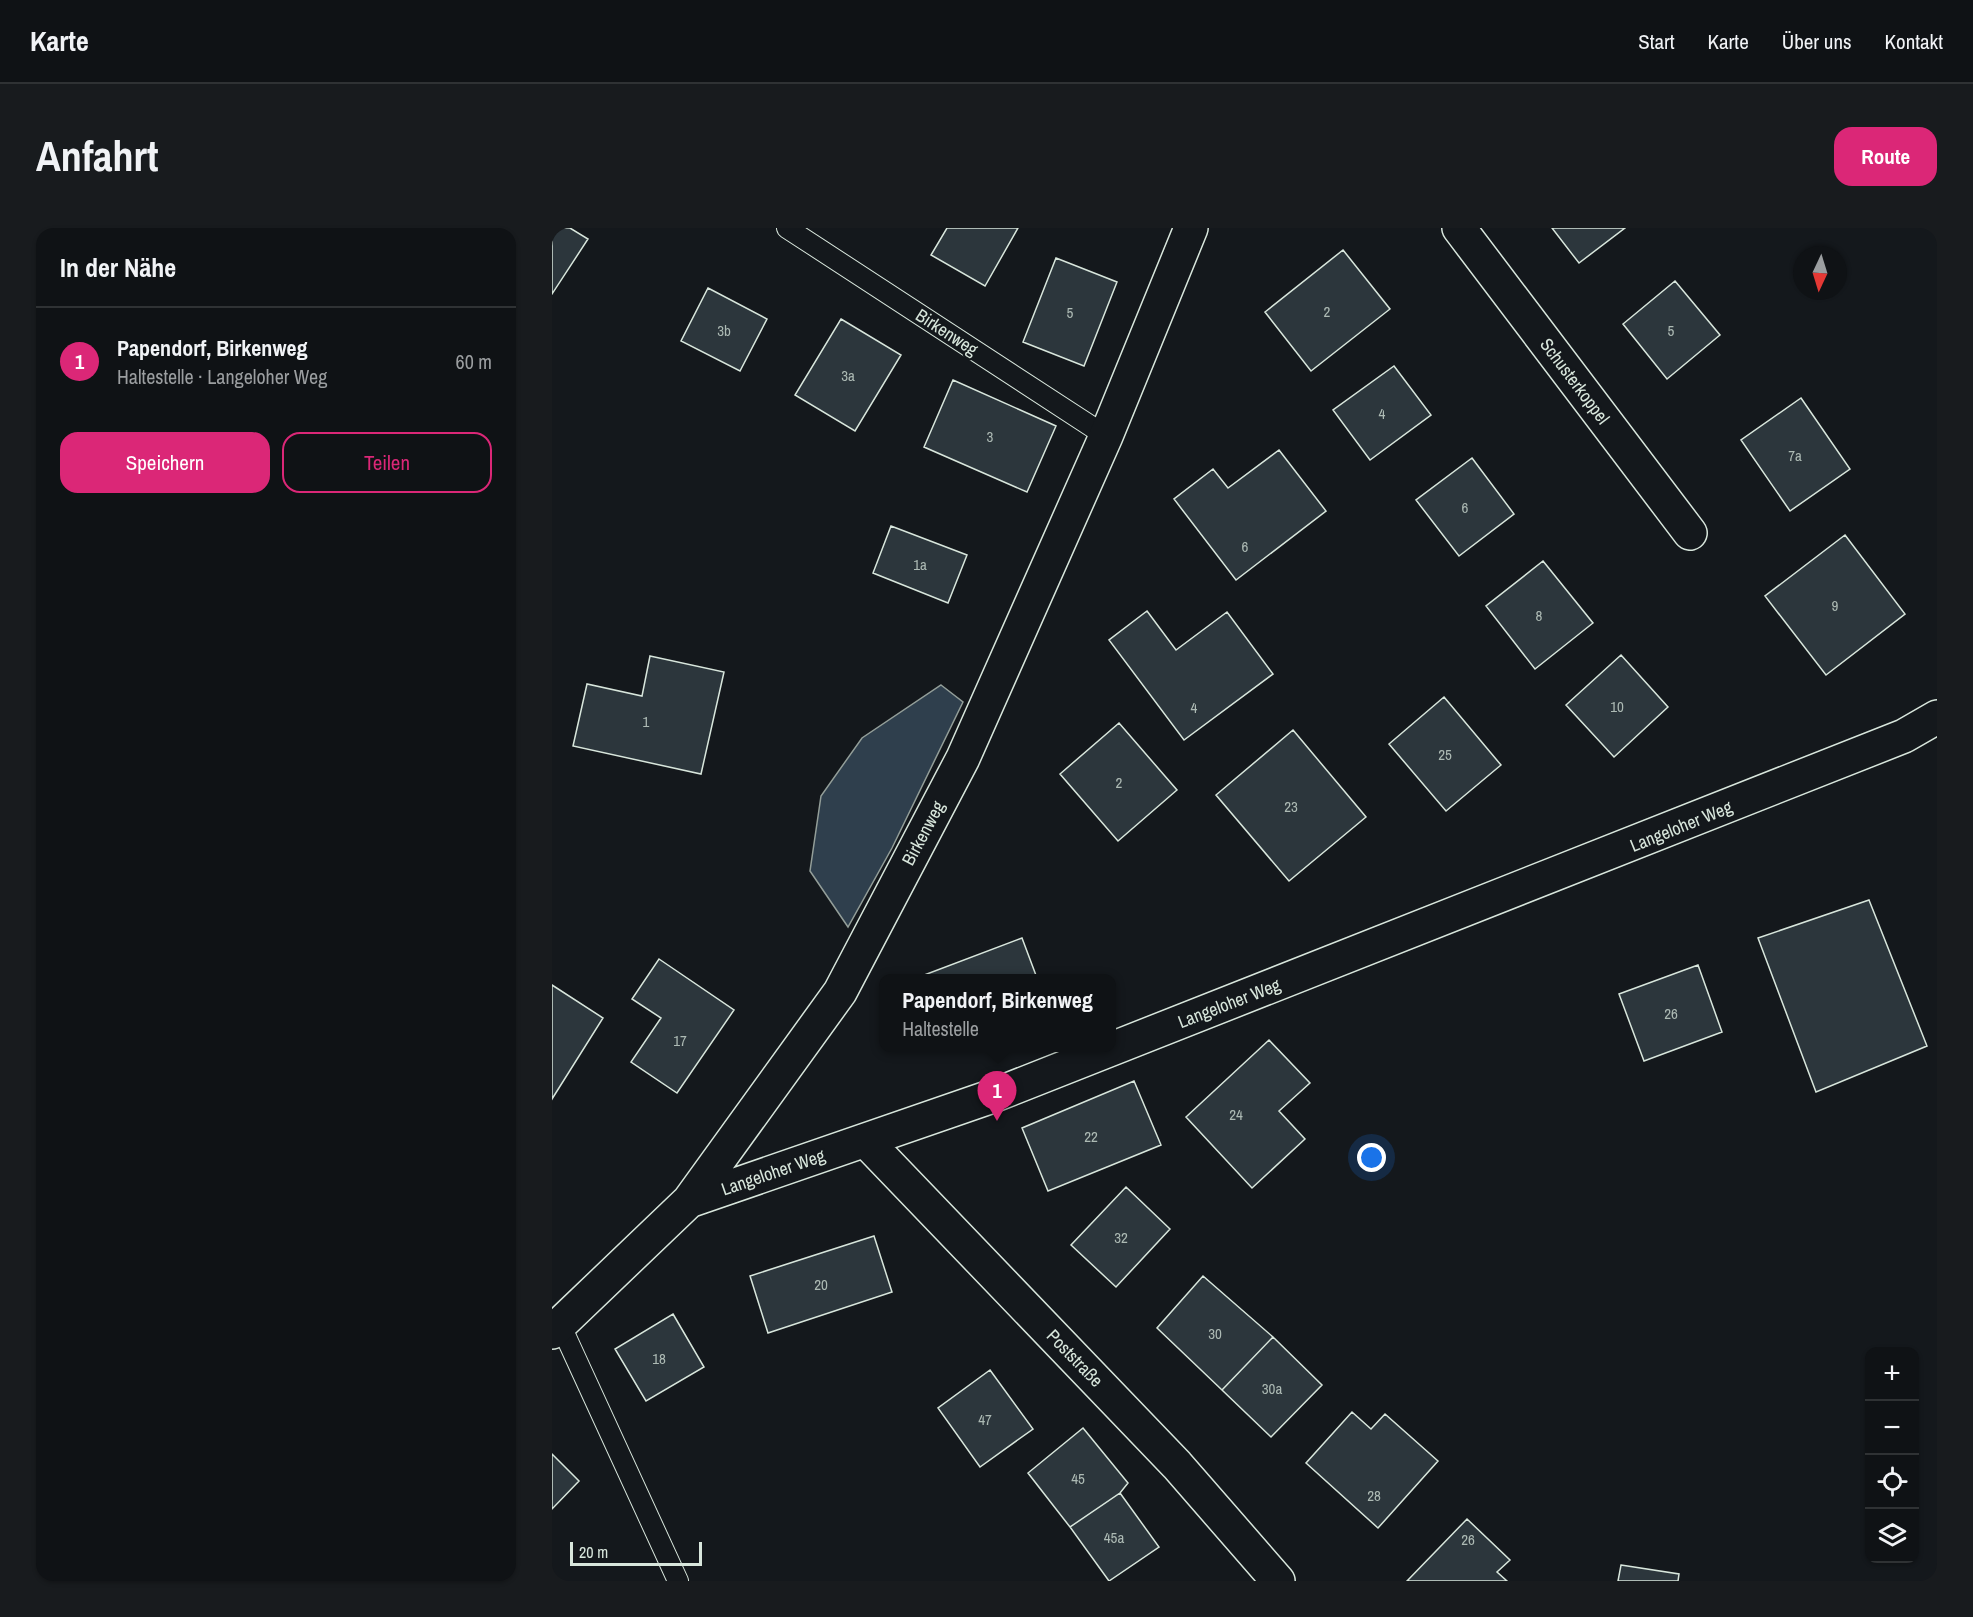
<!DOCTYPE html>
<html lang="de">
<head>
<meta charset="utf-8">
<style>
	body { margin:0; font-family:"Archivo Narrow",sans-serif; background:#181b1e; color:#f1f3f6 }
	.controls { position:absolute; right:18px; bottom:18px; display:grid; overflow:hidden; border-radius:12px; box-shadow:0 2px 4px #0004 }
	.controls button { width:54px; height:54px; display:grid; place-items:center; padding:0; border:0; border-bottom:2px solid #2f3234; background:#0f1215; color:#f1f3f6; font:30px sans-serif }
	.compass { position:absolute; left:1241px; top:18px; width:54px; height:54px; border-radius:50%; background:#0f1215; box-shadow:0 2px 4px #0004; rotate:184deg }
	.scale { position:absolute; left:18px; bottom:15px; width:132px; box-sizing:border-box; padding-left:6px; border:3px solid #d8e6dc; border-top:0; font-size:16px; line-height:21px; white-space:nowrap; color:#d8e6dc; -webkit-text-stroke:4px #14181c; paint-order:stroke }
	.you { position:absolute; left:820px; top:930px; width:21px; height:21px; margin:-15px; border:4px solid #fff; border-radius:50%; background:#1a73e8; box-shadow:0 0 0 9px #1a73e833 }
	.badge { display:grid; place-items:center; width:39px; height:39px; border-radius:50%; background:#db2777; color:#fff; font-size:20px; font-weight:700 }
	.pin { position:absolute; translate:-50% -50px; filter:drop-shadow(0 2px 3px #0008) }
	.pin::after { content:''; position:absolute; top:32px; width:21px; height:18px; background:inherit; clip-path:polygon(0 0,100% 0,50% 100%) }
	.popup { position:absolute; left:327px; top:746px; width:237px; height:78px; box-sizing:border-box; display:grid; place-content:center; border-radius:12px; background:#0f1215; filter:drop-shadow(0 2px 4px #0005); font-size:20px; white-space:nowrap; color:#9b9ea0 }
	.popup b { font-size:22px; color:#f1f3f6 }
	.popup::after { content:''; position:absolute; left:50%; top:100%; margin-left:-12px; border:12px solid transparent; border-top-color:#0f1215 }
	.list { margin:0; padding:0; list-style:none }
	h2 { display:flex; justify-content:space-between; align-items:center; height:78px; margin:0; padding:0 24px; font-size:26px }
	h2 small { font-size:20px; font-weight:400; color:#9b9ea0 }
	.list li { display:grid; grid-template-columns:39px 1fr auto; gap:18px; align-items:center; box-sizing:border-box; height:108px; padding:0 24px; border-top:2px solid #2f3234 }
	.list b { display:block; font-size:22px; white-space:nowrap }
	.list p { margin:0; font-size:20px; white-space:nowrap; color:#9b9ea0 }
	.list em { font-size:20px; font-style:normal; color:#9b9ea0 }
	.actions { display:flex; gap:12px; padding:18px 24px }
	.actions a { flex:1; padding:14px 0; border:2px solid #db2777; border-radius:18px; text-align:center; font-size:21px; color:#db2777 }
	.actions .main { background:#db2777; color:#fff }
	.icon { flex:none; width:33px; height:33px; fill:none; stroke:currentColor; stroke-width:2; stroke-linecap:round; stroke-linejoin:round }
	.map { position:relative; flex:none; width:1385px; height:1353px; overflow:hidden; border-radius:18px }
	header { display:flex; align-items:center; gap:36px; box-sizing:border-box; height:84px; padding:0 30px; background:#0f1215; border-bottom:2px solid #2f3234 }
	header strong { font-size:28px }
	nav { display:flex; gap:33px; margin-inline-start:auto; font-size:21px }
	.intro { display:flex; align-items:center; justify-content:space-between; box-sizing:border-box; height:144px; padding:0 36px }
	h1 { margin:0; font-size:42px }
	.button { padding:15px 27px; border-radius:18px; background:#db2777; color:#fff; font-size:21px; font-weight:700 }
	main { display:flex; gap:36px; padding:0 36px }
	aside { flex:1; background:#0f1215; border-radius:18px; box-shadow:0 2px 4px #0004 }
	.map>svg:first-child { display:block }
</style>
</head>
<body>
<header>
<strong>Karte</strong>
<nav><a>Start</a><a>Karte</a><a>Über uns</a><a>Kontakt</a></nav>
</header>
<div class="intro"><h1>Anfahrt</h1><a class="button">Route</a></div>
<main>
<aside>
<h2>In der Nähe<small></small></h2>
<ul class="list">
<li><span class="badge">1</span><div><b>Papendorf, Birkenweg</b><p>Haltestelle · Langeloher Weg</p></div><em>60 m</em></li>
</ul>
<div class="actions"><a class="main">Speichern</a><a>Teilen</a></div>
</aside>
<div class="map">
<svg width="1385" height="1353" viewBox="0 0 1385 1353">
	<rect width="100%" height="100%" fill="#14181c"/>
	<path fill="#2f3f4d" stroke="#939e99" stroke-width="1.5" d="M389,457L411,474L340,620L296,699L258,643L269,568L310,510Z"/>
	<path fill="#2c363c" stroke="#d8e6dc" stroke-width="1.5" d="M0,0H18L36,11L0,66Z
		M395,0H466L433,58L379,27Z
		M1000,0H1073L1027,35Z
		M791,22L838,81L759,143L713,84Z
		M504,30L565,54L532,138L471,114Z
		M1123,53L1168,107L1115,151L1071,96Z
		M156,60L215,91L188,143L129,113Z
		M289,91L349,127L303,203L243,167Z
		M842,138L879,187L818,232L781,182Z
		M401,152L504,198L475,264L372,219Z
		M1249,170L1298,241L1238,283L1189,212Z
		M727,222L774,283L684,352L622,271L661,241L676,260Z
		M920,230L962,286L907,328L864,272Z
		M339,298L415,327L396,375L321,345Z
		M1293,307L1353,386L1274,447L1213,368Z
		M991,333L1041,395L983,441L934,378Z
		M595,383L624,422L675,384L721,446L632,512L557,412Z
		M1069,427L1116,479L1062,529L1014,477Z
		M98,428L172,444L149,546L21,518L35,456L90,468Z
		M892,469L949,537L894,583L837,516Z
		M567,495L625,562L566,613L508,546Z
		M741,502L814,589L737,653L664,567Z
		M1317,672L1375,818L1264,864L1206,710Z
		M470,710L485,750L367,749Z
		M107,731L182,782L125,865L79,834L109,790L80,771Z
		M1146,737L1170,804L1092,833L1067,766Z
		M0,757L51,790L0,871Z
		M717,812L758,855L727,883L753,911L700,960L634,889Z
		M582,853L609,917L496,963L470,900Z
		M574,959L618,1001L564,1059L519,1017Z
		M322,1008L340,1064L216,1105L198,1048Z
		M651,1048L721,1109L670,1162L605,1100Z
		M121,1086L152,1139L94,1173L63,1121Z
		M721,1109L770,1157L719,1209L670,1162Z
		M438,1142L481,1201L428,1239L386,1180Z
		M800,1184L819,1201L833,1186L886,1233L826,1300L754,1235Z
		M531,1200L576,1255L568,1265L518,1299L476,1245Z
		M0,1226L27,1253L0,1281Z
		M568,1265L607,1319L557,1353L518,1299Z
		M915,1291L958,1332L945,1344L955,1353H855Z
		M1069,1337L1127,1346L1126,1353H1066Z"/>
	<g fill="none" stroke-linecap="round" stroke-linejoin="round">
		<defs>
			<path id="service" d="M235,0L554,208
				M8,1096L126,1353"/>
			<path id="minor" d="M907,0L1138,305
				M314,913L625,1237L726,1353
				M137,973L288,764L411,530L554,208L639,0
				M0,1104L137,973L438,869L1352,508L1385,489"/>
		</defs>
		<use href="#service" stroke="#d8e6dc" stroke-width="22"/>
		<use href="#minor" stroke="#d8e6dc" stroke-width="36"/>
		<use href="#service" stroke="#14181c" stroke-width="20"/>
		<use href="#minor" stroke="#14181c" stroke-width="33"/>
	</g>
	<g text-anchor="middle" dominant-baseline="central" stroke-width="4.5" stroke-linejoin="round" paint-order="stroke">
		<g font-size="15" fill="#adbab4">
			<text x="775" y="83">2</text>
			<text x="518" y="84">5</text>
			<text x="172" y="102">3b</text>
			<text x="1119" y="102">5</text>
			<text x="296" y="147">3a</text>
			<text x="830" y="185">4</text>
			<text x="438" y="208">3</text>
			<text x="1243" y="227">7a</text>
			<text x="913" y="279">6</text>
			<text x="693" y="318">6</text>
			<text x="368" y="336">1a</text>
			<text x="1283" y="377">9</text>
			<text x="987" y="387">8</text>
			<text x="1065" y="478">10</text>
			<text x="642" y="479">4</text>
			<text x="94" y="493">1</text>
			<text x="893" y="526">25</text>
			<text x="567" y="554">2</text>
			<text x="739" y="578">23</text>
			<text x="1119" y="785">26</text>
			<text x="128" y="812">17</text>
			<text x="684" y="886">24</text>
			<text x="539" y="908">22</text>
			<text x="569" y="1009">32</text>
			<text x="269" y="1056">20</text>
			<text x="663" y="1105">30</text>
			<text x="107" y="1130">18</text>
			<text x="720" y="1160">30a</text>
			<text x="433" y="1191">47</text>
			<text x="526" y="1250">45</text>
			<text x="822" y="1267">28</text>
			<text x="562" y="1309">45a</text>
			<text x="916" y="1311">26</text>
		</g>
		<g font-size="18" fill="#d8e6dc" stroke="#14181c">
			<text transform="translate(395 104) rotate(33)">Birkenweg</text>
			<text transform="translate(1023 153) rotate(53)">Schusterkoppel</text>
			<text transform="translate(1129 598) rotate(-22)">Langeloher Weg</text>
			<text transform="translate(371 605) rotate(-62)">Birkenweg</text>
			<text transform="translate(677 775) rotate(-21)">Langeloher Weg</text>
			<text transform="translate(221 944) rotate(-19)">Langeloher Weg</text>
			<text transform="translate(523 1130) rotate(46)">Poststraße</text>
		</g>
	</g>
</svg>
<div class="controls">
<button>+</button>
<button>−</button>
<button><svg class="icon" aria-label="locate" viewBox="0 0 24 24"><circle cx="12" cy="12" r="6"/><path d="M12 2v4M12 18v4M2 12h4M18 12h4"/></svg></button>
<button><svg class="icon" aria-label="layers" viewBox="0 0 24 24"><path d="M12 4l9 5-9 5-9-5zM3 14l9 5 9-5"/></svg></button>
</div>
<svg class="compass" viewBox="-18 -18 36 36"><path d="M0-13l5 13h-10z" fill="#e53935"/><path d="M0 13l5-13h-10z" fill="#9b9ea0"/></svg>
<div class="scale">20 m</div>
<div class="you"></div>
<div class="pin badge" style="left:445px;top:893px">1</div>
<div class="popup"><b>Papendorf, Birkenweg</b>Haltestelle</div>
</div>
</main>
</body>
</html>
